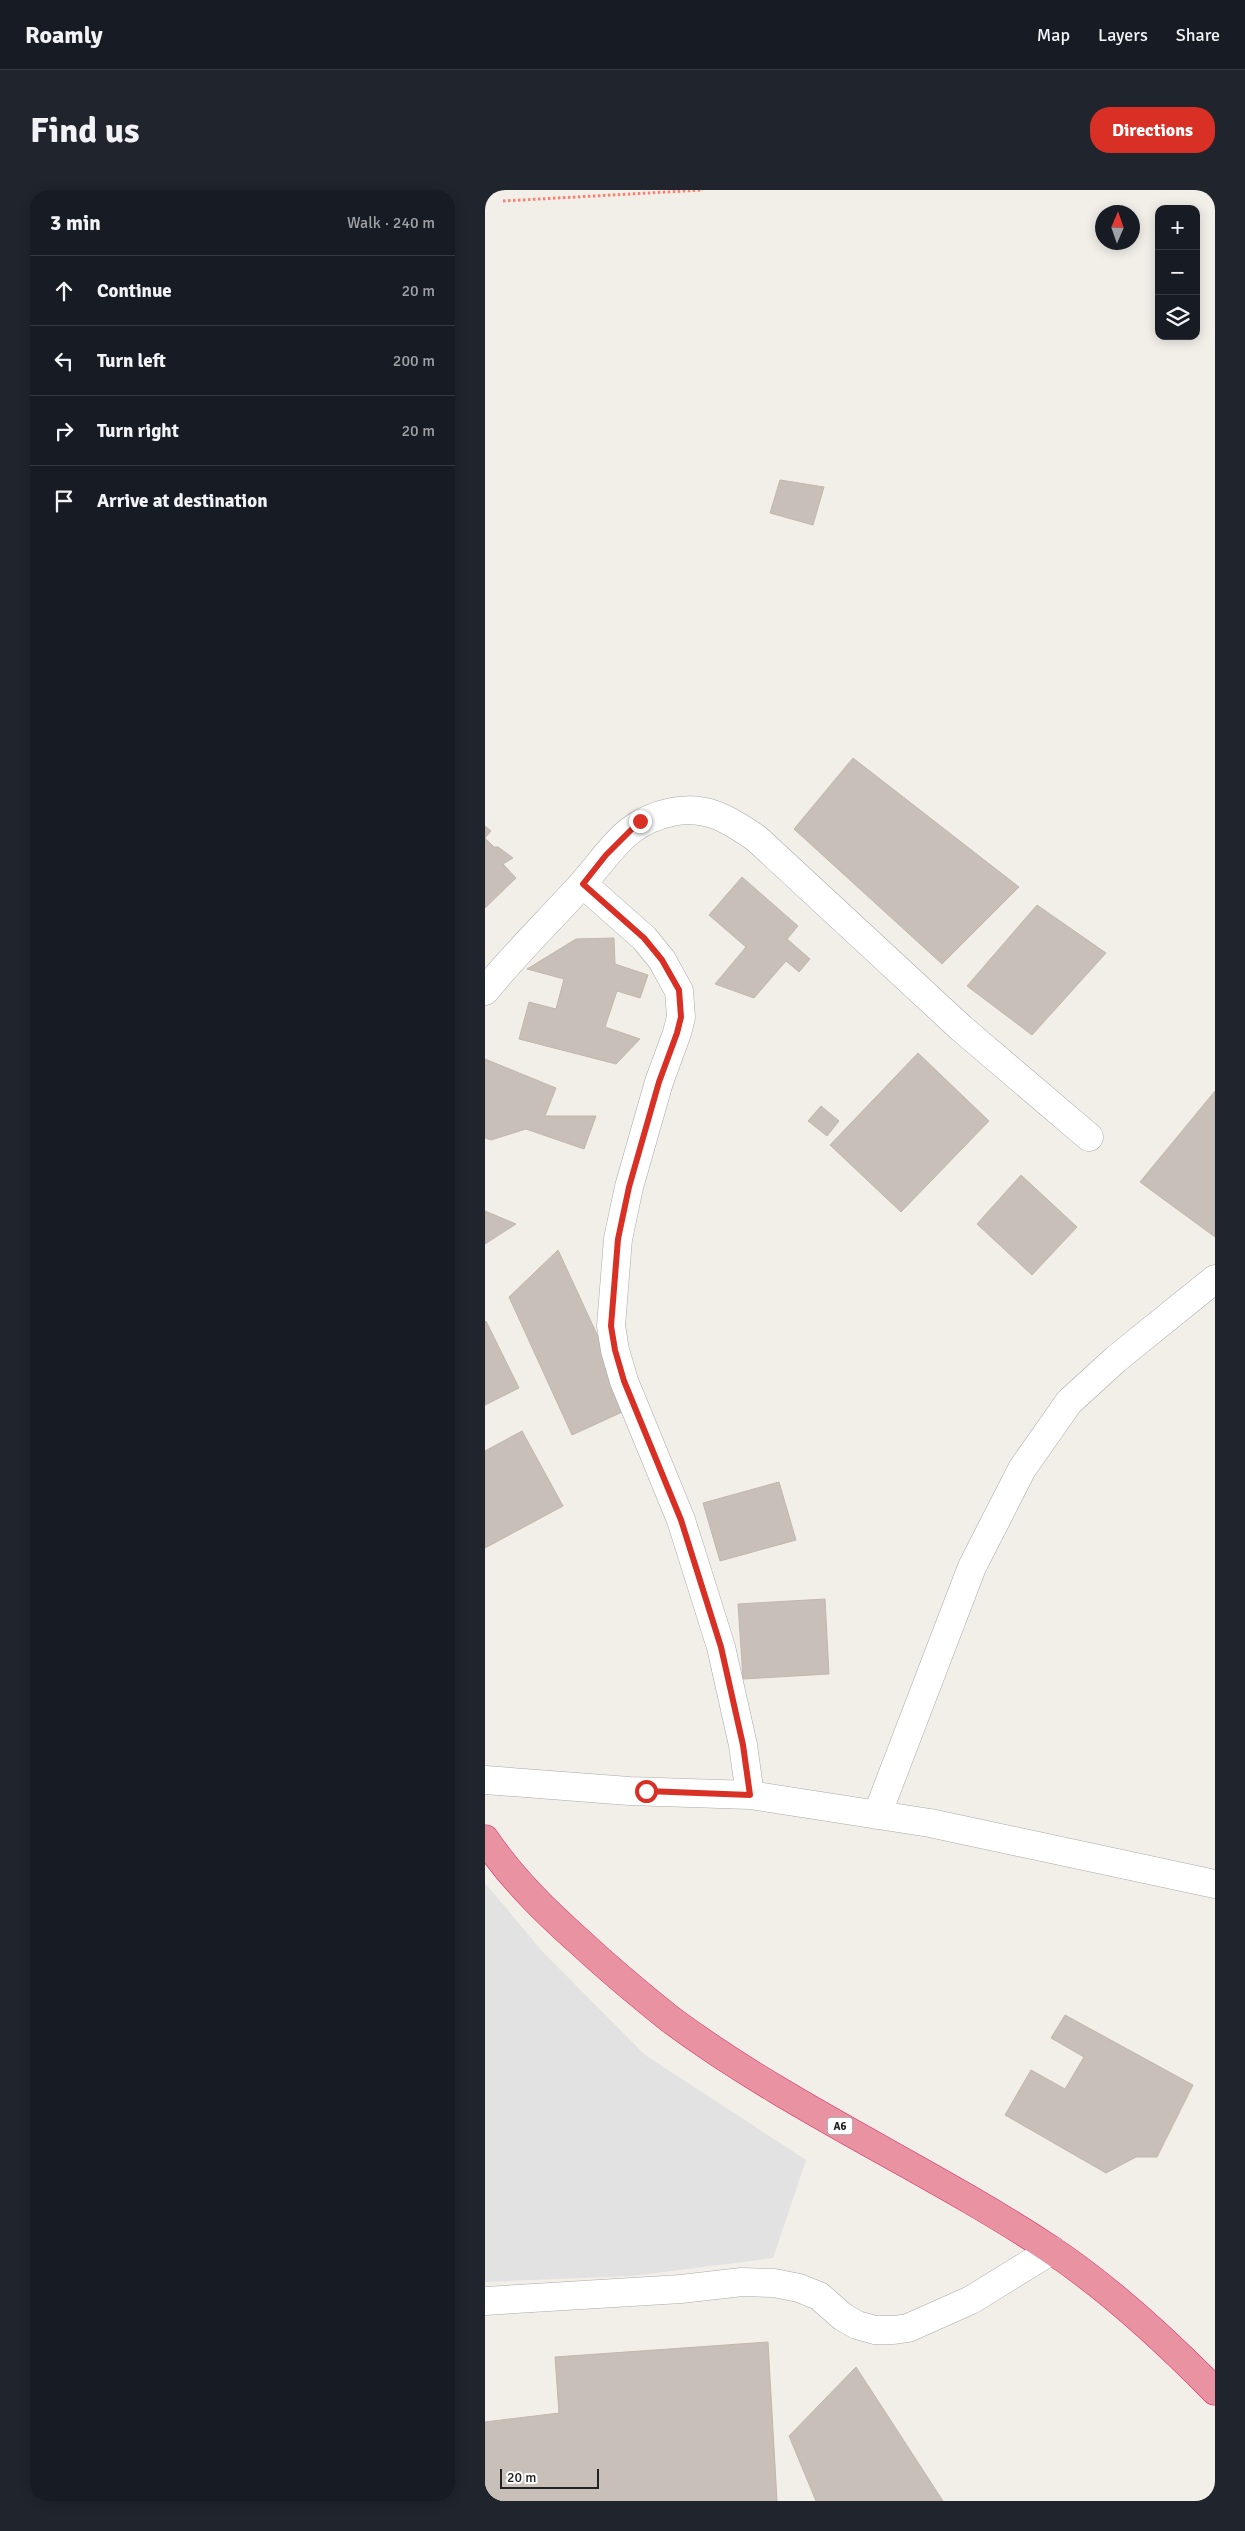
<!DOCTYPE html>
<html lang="en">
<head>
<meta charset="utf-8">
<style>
	body { margin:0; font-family:Signika,sans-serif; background:#20242c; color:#f1f3f6 }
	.controls { position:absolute; right:15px; top:15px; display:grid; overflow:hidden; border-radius:10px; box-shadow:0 2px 12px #0003 }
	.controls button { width:45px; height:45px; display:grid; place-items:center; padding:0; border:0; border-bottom:1px solid #363941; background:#171b24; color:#f1f3f6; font:25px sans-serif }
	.compass { position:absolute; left:610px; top:15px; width:45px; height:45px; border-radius:50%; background:#171b24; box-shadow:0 2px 12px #0003; rotate:2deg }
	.scale { position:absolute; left:15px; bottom:12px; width:99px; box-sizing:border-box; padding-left:5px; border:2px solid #222; border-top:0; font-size:14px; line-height:18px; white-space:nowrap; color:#222; -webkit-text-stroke:4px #fff; paint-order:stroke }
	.stop { position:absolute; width:15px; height:15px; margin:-11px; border:4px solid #d93025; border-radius:50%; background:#fff }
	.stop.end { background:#d93025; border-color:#fff; box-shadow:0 1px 5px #0008 }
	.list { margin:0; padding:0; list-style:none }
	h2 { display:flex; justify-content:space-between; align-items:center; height:65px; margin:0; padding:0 20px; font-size:21px }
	h2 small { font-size:16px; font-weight:400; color:#9ea1a6 }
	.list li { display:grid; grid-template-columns:32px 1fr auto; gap:15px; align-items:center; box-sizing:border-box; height:70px; padding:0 20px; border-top:1px solid #363941 }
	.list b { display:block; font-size:19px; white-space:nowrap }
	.list em { font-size:16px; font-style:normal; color:#9ea1a6 }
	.icon { flex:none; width:28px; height:28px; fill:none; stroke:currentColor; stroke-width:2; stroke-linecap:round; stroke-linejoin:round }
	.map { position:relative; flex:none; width:730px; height:2311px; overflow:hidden; border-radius:20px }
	header { display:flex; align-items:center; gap:30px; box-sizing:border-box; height:70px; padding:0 25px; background:#171b24; border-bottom:1px solid #363941 }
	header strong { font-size:24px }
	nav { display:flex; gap:28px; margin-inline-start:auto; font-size:18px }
	.intro { display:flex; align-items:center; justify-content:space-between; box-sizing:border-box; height:120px; padding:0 30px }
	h1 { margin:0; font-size:35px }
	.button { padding:12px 22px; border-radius:20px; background:#d93025; color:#fff; font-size:18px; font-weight:700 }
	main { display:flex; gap:30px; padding:0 30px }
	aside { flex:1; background:#171b24; border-radius:20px; box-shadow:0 2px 12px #0003 }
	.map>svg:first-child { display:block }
</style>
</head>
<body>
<header>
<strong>Roamly</strong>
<nav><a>Map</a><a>Layers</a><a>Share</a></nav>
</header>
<div class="intro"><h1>Find us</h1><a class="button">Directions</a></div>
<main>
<aside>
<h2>3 min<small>Walk · 240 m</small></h2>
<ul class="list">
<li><svg class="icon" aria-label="ahead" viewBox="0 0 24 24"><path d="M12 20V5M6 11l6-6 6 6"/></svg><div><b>Continue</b></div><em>20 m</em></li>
<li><svg class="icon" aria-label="left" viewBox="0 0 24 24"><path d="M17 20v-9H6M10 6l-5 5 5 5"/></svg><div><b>Turn left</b></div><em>200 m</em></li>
<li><svg class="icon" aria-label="right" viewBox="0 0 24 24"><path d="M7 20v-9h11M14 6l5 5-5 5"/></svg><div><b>Turn right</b></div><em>20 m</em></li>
<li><svg class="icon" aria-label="arrive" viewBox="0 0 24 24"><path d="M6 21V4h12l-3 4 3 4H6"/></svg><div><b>Arrive at destination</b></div></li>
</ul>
</aside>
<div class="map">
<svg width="730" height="2311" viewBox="0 0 730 2311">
	<rect width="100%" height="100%" fill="#f2efe9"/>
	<path fill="#e2e2e2" d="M0,1693L57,1761L160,1865L321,1970L288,2068L147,2086L0,2092Z"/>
	<path fill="#c7bfb8" stroke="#c4b6ab" d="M295,290L339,297L328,335L285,323Z
		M368,568L534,697L457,774L309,639Z
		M0,636L6,641L0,648L9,657H13L28,668L18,674L31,688L0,718Z
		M257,687L313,736L302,749L325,769L314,782L301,771L269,808L230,794L261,757L224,725Z
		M552,715L621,763L547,845L482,796Z
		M129,748L130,774L163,785L155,808L132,801L120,837L155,849L131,874L34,849L44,812L71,819L79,789L42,779L91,749Z
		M433,863L504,931L416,1022L345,955Z
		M0,869L71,898L60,926H111L99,959L41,939L6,950L0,948Z
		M730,901V1047L655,992Z
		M336,916L354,931L342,946L323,931Z
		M536,985L592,1037L547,1085L492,1034Z
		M0,1021L31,1034L0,1054Z
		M73,1060L146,1218L87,1245L24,1107Z
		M1,1131L34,1198L0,1215V1132Z
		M37,1241L78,1316L0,1358V1261Z
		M294,1292L311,1350L235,1371L218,1313Z
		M340,1409L344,1484L258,1489L253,1414Z
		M580,1825L708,1895L672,1967H651L621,1983L520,1925L546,1880L580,1899L599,1867L566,1848Z
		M283,2152L292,2311H0V2232L74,2223L70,2167Z
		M371,2177L458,2311H331L304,2246Z"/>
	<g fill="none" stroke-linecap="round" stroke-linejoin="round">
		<defs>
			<path id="minor" d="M98,694L159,748L177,770L194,801L196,827L192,843L174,892L144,997L133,1049L126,1136L130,1160L139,1191L196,1330L236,1457L258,1555L265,1605
				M0,801C28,766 60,735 90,702C123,668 136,632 187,622C221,615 243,629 271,648L476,838L604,947
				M0,1590L144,1601L265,1605L445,1633L730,1694
				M392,1625L487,1377L537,1279L584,1212L631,1169L730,1089
				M0,2111L196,2099L257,2092L289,2093L314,2098L334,2106L358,2127L372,2135L390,2140H409L423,2138L486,2110L567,2060"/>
			<path id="highway" d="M0,1649C27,1689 61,1722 97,1754C125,1780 155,1805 185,1829C303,1917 442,1978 565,2059C625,2099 680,2150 730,2201"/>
		</defs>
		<use href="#minor" stroke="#a9a9a9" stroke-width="29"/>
		<use href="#highway" stroke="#dc2a67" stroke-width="29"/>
		<path stroke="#fa8072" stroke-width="3" stroke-dasharray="2.5 2.5" stroke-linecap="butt" d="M18,11L218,0"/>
		<use href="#minor" stroke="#fff" stroke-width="28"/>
		<use href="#highway" stroke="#e892a2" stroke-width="28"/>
	</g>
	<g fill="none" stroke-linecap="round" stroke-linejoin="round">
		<path stroke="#d93025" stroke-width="6" d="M155,631L121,665L98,694L159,748L177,770L194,800L196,827L192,843L174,892L144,997L133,1049L126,1136L130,1160L139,1191L196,1330L236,1457L258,1555L265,1605L161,1601"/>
	</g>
	<g text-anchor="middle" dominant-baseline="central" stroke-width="4" stroke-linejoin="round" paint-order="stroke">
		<rect fill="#fff" stroke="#646464" stroke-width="1" x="342.5" y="1927.5" width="25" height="17" rx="4"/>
		<g font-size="11" font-weight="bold" fill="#222">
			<text x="355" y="1936">A6</text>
		</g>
	</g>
</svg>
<div class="controls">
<button>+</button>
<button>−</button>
<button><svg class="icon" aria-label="layers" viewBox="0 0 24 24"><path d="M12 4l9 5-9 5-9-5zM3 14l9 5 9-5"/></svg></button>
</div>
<svg class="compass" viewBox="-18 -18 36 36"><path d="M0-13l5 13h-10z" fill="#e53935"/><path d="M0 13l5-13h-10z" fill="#9ea1a6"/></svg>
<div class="scale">20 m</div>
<div class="stop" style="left:161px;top:1601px"></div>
<div class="stop end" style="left:155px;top:631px"></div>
</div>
</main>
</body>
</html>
